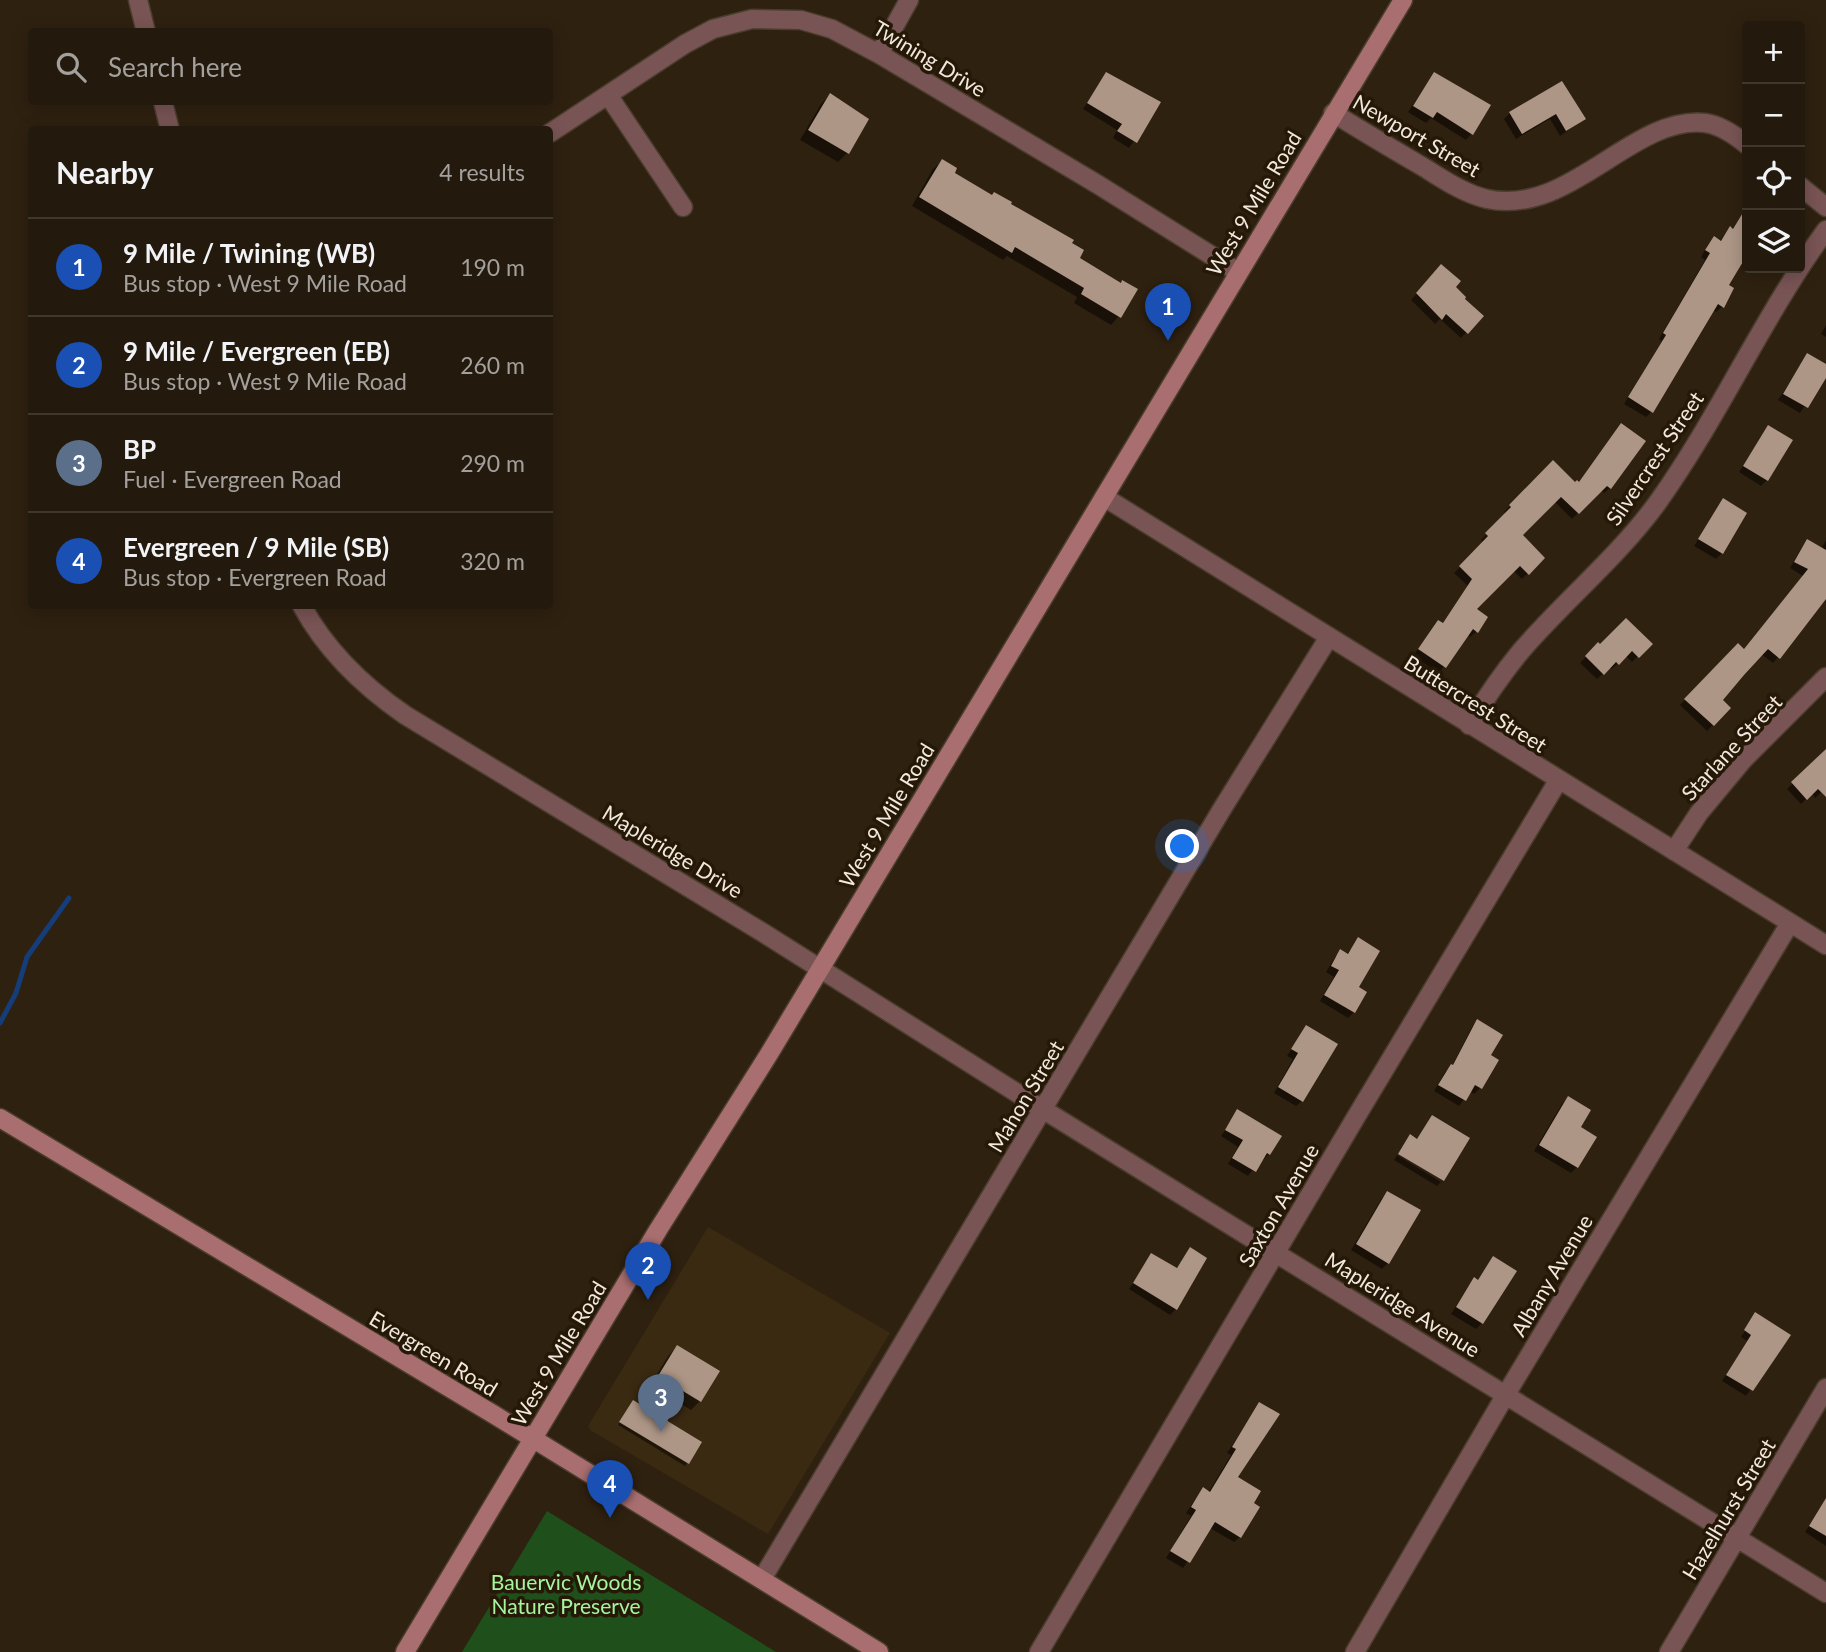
<!DOCTYPE html>
<html lang="en">
<head>
<meta charset="utf-8">
<style>
	body { margin:0; font-family:Lato,sans-serif; background:#2f261a; color:#f1f3f6 }
	.controls { position:absolute; right:21px; top:21px; display:grid; overflow:hidden; border-radius:7px; box-shadow:0 4px 18px #0003 }
	.controls button { width:63px; height:63px; display:grid; place-items:center; padding:0; border:0; border-bottom:2px solid #40382d; background:#23190c; color:#f1f3f6; font:35px sans-serif }
	.you { position:absolute; left:1183px; top:847px; width:24px; height:24px; margin:-18px; border:5px solid #fff; border-radius:50%; background:#1a73e8; box-shadow:0 0 0 10px #1a73e833 }
	.badge { display:grid; place-items:center; width:46px; height:46px; border-radius:50%; background:#fe8ebc; color:#fff; font-size:23px; font-weight:700 }
	.pin { position:absolute; translate:-50% -58px; filter:drop-shadow(0 2px 4px #0008) }
	.pin::after { content:''; position:absolute; top:37px; width:24px; height:21px; background:inherit; clip-path:polygon(0 0,100% 0,50% 100%) }
	.list { margin:0; padding:0; list-style:none }
	h2 { display:flex; justify-content:space-between; align-items:center; height:91px; margin:0; padding:0 28px; font-size:30px }
	h2 small { font-size:23px; font-weight:400; color:#a3a09d }
	.list li { display:grid; grid-template-columns:46px 1fr auto; gap:21px; align-items:center; box-sizing:border-box; height:98px; padding:0 28px; border-top:2px solid #40382d }
	.list b { display:block; font-size:26px; white-space:nowrap }
	.list p { margin:0; font-size:23px; white-space:nowrap; color:#a3a09d }
	.list em { font-size:23px; font-style:normal; color:#a3a09d }
	.icon { flex:none; width:38px; height:38px; fill:none; stroke:currentColor; stroke-width:2; stroke-linecap:round; stroke-linejoin:round }
	.map { position:relative; flex:none; width:1826px; height:1652px; overflow:hidden }
	.search { position:absolute; background:#23190c; box-shadow:0 4px 18px #0003; left:28px; top:28px; width:525px; height:77px; display:flex; align-items:center; gap:18px; box-sizing:border-box; padding:0 24px; border-radius:7px; color:#a3a09d; font-size:26px }
	.panel { position:absolute; background:#23190c; box-shadow:0 4px 18px #0003; left:28px; top:126px; width:525px; height:483px; border-radius:7px }
	.map>svg:first-child { display:block }
</style>
</head>
<body>
<div class="map">
<svg width="1826" height="1652" viewBox="0 0 1826 1652">
	<rect width="100%" height="100%" fill="#2f2110"/>
	<path fill="#3b2a12" d="M708,1227L890,1333L768,1534L590,1430L588,1426Z"/>
	<path fill="#1f4f1b" d="M547,1511L776,1652H462Z"/>
	<path fill="#0007" d="M1106,74L1159,102L1129,148L1113,138L1117,130L1083,109Z
		M1434,74L1471,134L1466,140L1431,118L1426,123L1408,112Z
		M1562,83L1584,119L1560,136L1550,119L1516,139L1504,119L1510,113Z
		M830,95L847,153L838,162L800,140L821,104Z
		M942,161L952,174L1070,243L1077,258L1119,316L1111,325L1074,303L1077,297L1007,256L1003,260L912,206L933,169Z
		M1747,208V251L1726,286L1722,307L1716,312L1712,310L1652,411L1646,417L1624,404L1662,341L1659,339L1705,260L1701,257L1708,244L1714,239L1719,242L1730,228L1732,230Z
		M1436,272L1481,316L1461,338L1440,319L1435,324L1411,300Z
		M1826,325V337L1821,334Z
		M1808,355L1826,366V374L1800,413L1778,400Z
		M1768,427L1767,480L1761,486L1739,472Z
		M1616,431L1610,488L1604,493L1600,490L1572,519L1554,501L1520,535L1543,558L1522,579L1513,570L1474,610L1476,632L1470,637L1467,635L1439,673L1413,656L1433,628L1438,622L1442,624L1468,586L1454,573L1484,543L1481,540L1507,514L1504,512L1553,462L1575,484H1579Z
		M1723,500L1722,553L1716,559L1694,546Z
		M1826,540V596L1773,663L1761,654L1720,700L1729,708L1707,731L1680,705L1738,646L1743,650L1803,576L1790,568L1802,547L1808,541L1821,549Z
		M1598,644H1650L1632,662L1626,656L1612,669L1610,667L1597,679L1580,663Z
		M1825,752L1826,788L1815,798L1812,793L1801,804L1787,789Z
		M1358,940L1354,1012L1348,1018L1320,1001L1334,977L1326,972L1335,957L1341,952L1346,955Z
		M1477,1021L1489,1056L1497,1060L1480,1088L1474,1094L1470,1091L1459,1106L1434,1091L1445,1072L1452,1066L1472,1027Z
		M1306,1027L1302,1101L1296,1106L1274,1093L1293,1059L1287,1056Z
		M1568,1099L1578,1128L1577,1167L1571,1173L1534,1151L1562,1104Z
		M1238,1112L1280,1137L1269,1154L1263,1160L1261,1159L1248,1176L1228,1164L1238,1147L1221,1136Z
		M1397,1155L1441,1182L1437,1186L1394,1160Z
		M1388,1193V1263L1382,1269L1351,1250L1382,1198Z
		M1190,1249L1176,1309L1170,1315L1129,1289L1152,1255L1175,1270Z
		M1493,1258L1482,1323L1476,1329L1451,1314L1469,1285L1474,1279L1477,1281Z
		M1753,1319L1789,1335L1746,1396L1722,1381L1747,1341L1741,1337Z
		M677,1347L700,1401L691,1410L650,1386L668,1356Z
		M1260,1404L1236,1478L1240,1537L1234,1542L1210,1528L1183,1568L1166,1558L1191,1516L1186,1513L1203,1489L1208,1493L1231,1455L1227,1453Z
		M631,1405L700,1442L685,1466L618,1425Z
		M1823,1505L1826,1507V1546L1805,1532Z"/>
	<g fill="none" stroke-linecap="round" stroke-linejoin="round">
		<path stroke="#143d79" stroke-width="5" d="M0,1023L16,993L27,957L69,898"/>
	</g>
	<path fill="#ad9686" d="M1106,72L1161,102L1137,143L1117,131L1122,124L1087,103Z
		M1434,72L1491,105L1473,135L1437,112L1433,118L1413,106Z
		M1562,81L1586,119L1566,131L1556,114L1522,134L1509,112Z
		M830,93L869,119L849,154L808,130Z
		M942,159L957,168L955,173L992,195L994,192L1012,202L1011,204L1074,240L1072,243L1084,250L1080,258L1121,283L1122,280L1138,289L1121,318L1081,294L1084,288L1015,247L1012,253L919,197Z
		M1747,206V255L1729,285L1734,288L1724,308L1718,304L1653,413L1628,397L1666,335L1663,333L1710,253L1705,250L1714,236L1721,241L1730,226L1733,229Z
		M1441,264L1461,281L1456,287L1466,297L1465,299L1484,316L1468,334L1446,314L1442,320L1416,293Z
		M1807,353L1826,364V378L1808,408L1783,394Z
		M1621,423L1646,441L1611,489L1607,486L1579,514L1561,497L1523,535L1545,558L1529,575L1520,566L1477,609L1488,617L1478,633L1473,629L1446,668L1418,649L1438,620L1443,623L1472,579L1459,566L1488,536L1485,533L1511,507L1509,505L1553,460L1575,482L1577,480L1579,482Z
		M1768,425L1793,440L1768,481L1743,466Z
		M1723,498L1747,513L1723,554L1698,539Z
		M1807,539L1826,550V599L1780,659L1768,649L1744,675L1723,700L1731,708L1714,726L1684,699L1738,643L1744,649L1808,569L1794,562Z
		M1626,618L1653,644L1639,658L1632,651L1619,665L1616,662L1604,675L1585,656L1598,642L1600,644Z
		M1826,749V797L1818,789L1807,800L1791,782Z
		M1358,937L1380,951L1359,987L1367,992L1355,1013L1324,995L1339,970L1331,966L1340,949L1348,954Z
		M1477,1019L1503,1035L1491,1055L1499,1060L1482,1089L1475,1085L1466,1101L1438,1085L1451,1064L1453,1065Z
		M1306,1025L1338,1044L1303,1102L1278,1087L1298,1053L1291,1049Z
		M1568,1096L1591,1110L1581,1127L1597,1137L1578,1168L1539,1145Z
		M1237,1109L1282,1136L1270,1155L1267,1153L1256,1172L1232,1158L1243,1140L1225,1130Z
		M1432,1115L1470,1138L1444,1181L1398,1154L1410,1134L1417,1139Z
		M1387,1191L1421,1210L1389,1264L1356,1244Z
		M1190,1247L1207,1258L1177,1310L1133,1283L1151,1253L1177,1268Z
		M1493,1256L1517,1271L1483,1324L1456,1307L1474,1277L1478,1280Z
		M1755,1312L1791,1335L1753,1391L1726,1375L1751,1335L1744,1330Z
		M677,1345L720,1371L701,1402L658,1376Z
		M633,1400L702,1442L689,1464L619,1422Z
		M1259,1402L1280,1414L1238,1477L1261,1491L1254,1503L1260,1507L1241,1538L1215,1522L1190,1563L1170,1551L1196,1510L1191,1507L1203,1487L1210,1492L1236,1449L1232,1447Z
		M1826,1498V1536L1809,1526Z"/>
	<g fill="none" stroke-linecap="round" stroke-linejoin="round">
		<defs>
			<path id="minor" d="M138,0L146,32
				M879,54L909,0
				M608,95L683,207
				M163,102L170,130
				M1333,113C1364,132 1394,150 1425,168C1444,180 1465,194 1487,199C1570,217 1632,115 1705,123C1720,125 1735,135 1747,145
				M550,133L685,44L713,29L752,19L801,20L832,29L879,54L1097,184L1238,272
				M1800,186L1826,207
				M1104,497L1826,945
				M302,606C327,652 363,686 405,715L762,932L1044,1110L1826,1593
				M1469,725C1485,699 1502,674 1521,651C1565,600 1618,557 1658,502C1720,415 1763,316 1826,230
				M1674,851L1699,813L1743,760L1826,677
				M762,1579L1222,809L1329,637
				M1039,1652L1356,1117L1558,781
				M1355,1652L1505,1396L1790,923
				M1669,1652L1826,1388"/>
			<path id="secondary" d="M0,1118L493,1414L879,1652
				M405,1652L658,1230L769,1054L1403,0"/>
		</defs>
		<use href="#minor" stroke="#4a3d2d" stroke-width="21"/>
		<use href="#secondary" stroke="#4a3d2d" stroke-width="21"/>
		<use href="#minor" stroke="#795455" stroke-width="18"/>
		<use href="#secondary" stroke="#a96e70" stroke-width="18"/>
	</g>
	<g text-anchor="middle" dominant-baseline="central" stroke-width="7" stroke-linejoin="round" paint-order="stroke">
		<g font-size="21" fill="#f2e9de" stroke="#251807">
			<text transform="translate(930 58) rotate(31)">Twining Drive</text>
			<text transform="translate(1417 135) rotate(30)">Newport Street</text>
			<text transform="translate(1253 203) rotate(-59)">West 9 Mile Road</text>
			<text transform="translate(1654 458) rotate(-56)">Silvercrest Street</text>
			<text transform="translate(1476 703) rotate(32)">Buttercrest Street</text>
			<text transform="translate(1731 747) rotate(-47)">Starlane Street</text>
			<text transform="translate(886 815) rotate(-59)">West 9 Mile Road</text>
			<text transform="translate(673 851) rotate(31)">Mapleridge Drive</text>
			<text transform="translate(1025 1096) rotate(-59)">Mahon Street</text>
			<text transform="translate(1278 1205) rotate(-60)">Saxton Avenue</text>
			<text transform="translate(1551 1275) rotate(-59)">Albany Avenue</text>
			<text transform="translate(1403 1304) rotate(32)">Mapleridge Avenue</text>
			<text transform="translate(434 1353) rotate(31)">Evergreen Road</text>
			<text transform="translate(558 1353) rotate(-59)">West 9 Mile Road</text>
			<text transform="translate(1728 1509) rotate(-59)">Hazelhurst Street</text>
		</g>
		<g font-size="21" fill="#a5f59d" stroke="#251807">
			<text x="566" y="1581">Bauervic Woods<tspan x="566" dy="24">Nature Preserve</tspan></text>
		</g>
	</g>
</svg>
<div class="controls">
<button>+</button>
<button>−</button>
<button><svg class="icon" aria-label="locate" viewBox="0 0 24 24"><circle cx="12" cy="12" r="6"/><path d="M12 2v4M12 18v4M2 12h4M18 12h4"/></svg></button>
<button><svg class="icon" aria-label="layers" viewBox="0 0 24 24"><path d="M12 4l9 5-9 5-9-5zM3 14l9 5 9-5"/></svg></button>
</div>
<div class="you"></div>
<div class="pin badge" style="left:1168px;top:341px;background:#1a4fb4">1</div>
<div class="pin badge" style="left:648px;top:1300px;background:#1a4fb4">2</div>
<div class="pin badge" style="left:661px;top:1432px;background:#5c6f8a">3</div>
<div class="pin badge" style="left:610px;top:1518px;background:#1a4fb4">4</div>
<div class="search"><svg class="icon" aria-label="search" viewBox="0 0 24 24"><circle cx="10" cy="10" r="6"/><path d="M15 15l6 6"/></svg>Search here</div>
<section class="panel">
<h2>Nearby<small>4 results</small></h2>
<ul class="list">
<li><span class="badge" style="background:#1a4fb4">1</span><div><b>9 Mile / Twining (WB)</b><p>Bus stop · West 9 Mile Road</p></div><em>190 m</em></li>
<li><span class="badge" style="background:#1a4fb4">2</span><div><b>9 Mile / Evergreen (EB)</b><p>Bus stop · West 9 Mile Road</p></div><em>260 m</em></li>
<li><span class="badge" style="background:#5c6f8a">3</span><div><b>BP</b><p>Fuel · Evergreen Road</p></div><em>290 m</em></li>
<li><span class="badge" style="background:#1a4fb4">4</span><div><b>Evergreen / 9 Mile (SB)</b><p>Bus stop · Evergreen Road</p></div><em>320 m</em></li>
</ul>
</section>
</div>
</body>
</html>
